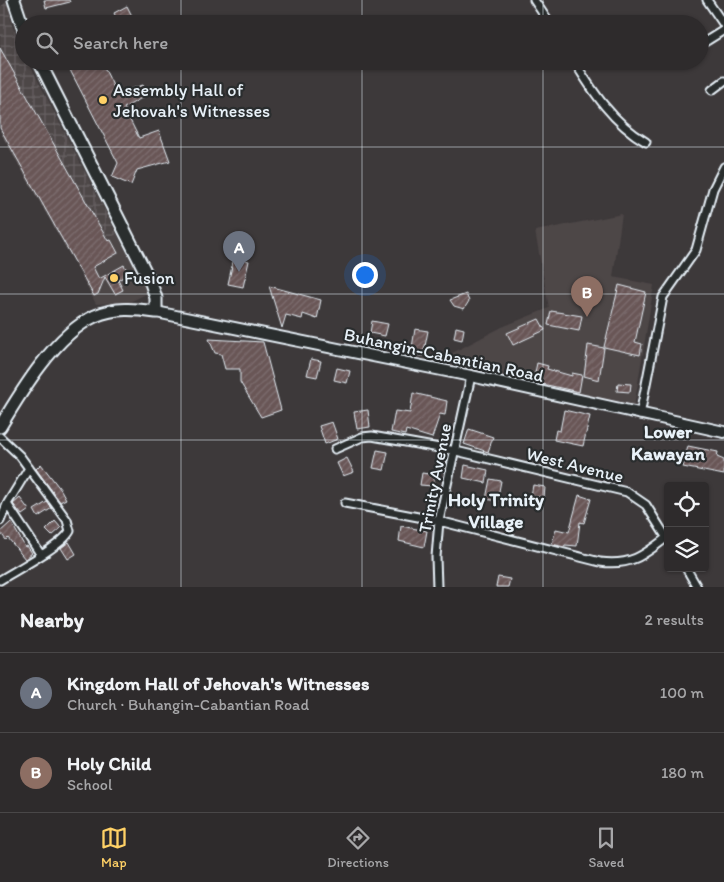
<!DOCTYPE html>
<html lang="en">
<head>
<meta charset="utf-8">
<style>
	body { margin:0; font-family:Itim,sans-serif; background:#363334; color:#f1f3f6 }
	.controls { position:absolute; right:15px; bottom:15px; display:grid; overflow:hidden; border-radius:5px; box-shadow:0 1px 4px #0004 }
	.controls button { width:45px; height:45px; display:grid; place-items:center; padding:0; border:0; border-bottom:1px solid #494748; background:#2e2b2c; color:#f1f3f6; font:25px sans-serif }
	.you { position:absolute; left:364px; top:274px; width:18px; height:18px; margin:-12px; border:4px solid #fff; border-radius:50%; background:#1a73e8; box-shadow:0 0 0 8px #1a73e833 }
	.badge { display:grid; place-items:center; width:32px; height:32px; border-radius:50%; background:#ffd166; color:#fff; font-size:16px; font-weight:700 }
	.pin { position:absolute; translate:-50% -41px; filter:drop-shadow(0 1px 2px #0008) }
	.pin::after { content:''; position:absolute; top:26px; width:18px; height:15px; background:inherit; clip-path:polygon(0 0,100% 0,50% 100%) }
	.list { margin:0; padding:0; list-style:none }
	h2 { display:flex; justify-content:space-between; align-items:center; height:65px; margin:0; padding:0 20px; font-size:21px }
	h2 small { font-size:16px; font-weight:400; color:#a7a7a9 }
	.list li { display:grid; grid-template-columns:32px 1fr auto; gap:15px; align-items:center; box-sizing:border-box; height:80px; padding:0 20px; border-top:1px solid #494748 }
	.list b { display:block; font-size:19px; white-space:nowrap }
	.list p { margin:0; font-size:16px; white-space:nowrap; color:#a7a7a9 }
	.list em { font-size:16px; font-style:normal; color:#a7a7a9 }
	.icon { flex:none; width:28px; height:28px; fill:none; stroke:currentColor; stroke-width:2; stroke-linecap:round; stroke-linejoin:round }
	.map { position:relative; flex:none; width:724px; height:587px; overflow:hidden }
	.search { position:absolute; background:#2e2b2c; box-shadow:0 1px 4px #0004; left:15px; right:15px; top:15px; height:55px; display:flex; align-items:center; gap:12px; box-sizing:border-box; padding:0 18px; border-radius:28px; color:#a7a7a9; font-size:19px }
	.sheet { height:225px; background:#2e2b2c }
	nav { display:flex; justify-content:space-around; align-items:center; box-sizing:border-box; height:70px; border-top:1px solid #494748; background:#2e2b2c; font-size:14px; color:#a7a7a9 }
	nav a { display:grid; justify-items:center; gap:2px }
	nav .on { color:#ffd166 }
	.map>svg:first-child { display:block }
</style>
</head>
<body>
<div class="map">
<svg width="724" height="587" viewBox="0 0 724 587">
	<defs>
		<pattern id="industrial-grid" width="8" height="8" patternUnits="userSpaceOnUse" patternTransform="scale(1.25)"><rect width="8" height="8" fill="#4d4647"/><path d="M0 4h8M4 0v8" fill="none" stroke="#676162"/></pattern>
		<pattern id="building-hatch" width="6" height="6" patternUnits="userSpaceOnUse" patternTransform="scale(1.25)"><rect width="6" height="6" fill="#695657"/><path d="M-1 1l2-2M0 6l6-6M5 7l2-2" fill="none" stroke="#7e6f70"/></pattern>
	</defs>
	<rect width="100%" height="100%" fill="#3d393a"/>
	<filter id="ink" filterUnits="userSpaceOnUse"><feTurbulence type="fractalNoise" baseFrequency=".02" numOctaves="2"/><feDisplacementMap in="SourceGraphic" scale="10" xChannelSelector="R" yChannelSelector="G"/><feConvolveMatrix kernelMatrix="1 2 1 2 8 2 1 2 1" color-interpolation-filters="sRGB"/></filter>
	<g filter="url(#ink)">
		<path fill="#4d4647" d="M622,214L613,277L654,285L634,407L433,363L502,327L549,308L535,231Z
			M117,234L148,293L130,302L96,304L72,259Z"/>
		<path fill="url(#industrial-grid)" d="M8,1L12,25L24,52V61H28L117,234L72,259L0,132V7Z"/>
		<path fill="url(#building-hatch)" stroke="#e8f1f8" d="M44,0H69L70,2L46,8Z
			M127,6L136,24H119L114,13Z
			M0,48L108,241L111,240L118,253L93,267L99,279L124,265L129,274L118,280L123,290L115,294L105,277L98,294L94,296L0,128Z
			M50,61H101L117,94L143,85L147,95L124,108L139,138L159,131L170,161L137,170L131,185L112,177L118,163L69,68L50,64Z
			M234,257L249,261L243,287L228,284Z
			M619,285L646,292L635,342L642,344L640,355L604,347Z
			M269,286L321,300L317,319L303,314L302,319L286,315L282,328Z
			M466,294L469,301L464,309L454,306L450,300Z
			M551,311L582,316L579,331L548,325Z
			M539,319L545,330L513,345L507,333Z
			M372,321L388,324L385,336L370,333Z
			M456,327L464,329L462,340L454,338Z
			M415,329L428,331L423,356L411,354Z
			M209,339L263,342L281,410L261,417L240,382V369H225L221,354L215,353Z
			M588,345L604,348L599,380L584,376Z
			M311,359L321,361L317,377L307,375Z
			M537,363L548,366L547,369L572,376V373L582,375L579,392L533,382Z
			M337,368L350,371L347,383L334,380Z
			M618,383L631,384L630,392L617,391Z
			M413,393L447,401L445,415L440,414L432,438L406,430L405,435L391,432L395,411L410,413Z
			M368,410L370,427L357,429L354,412Z
			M564,410L590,416L583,446L554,440L556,430L560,431Z
			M332,422L338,439L325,444L319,426Z
			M469,429L493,437L488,452L464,444Z
			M688,446L718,452L717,457L724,460V475L683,467Z
			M377,450L388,452L384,470L373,468Z
			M347,458L354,472L343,476L337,463Z
			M440,458L447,460L444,472L437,470Z
			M41,464L61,490L66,499L60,502L36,469Z
			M465,465L488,470L486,483L463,478Z
			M422,473L435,475L433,486L420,485Z
			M490,479L501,481L497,501L486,499Z
			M533,485L545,487L544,498L531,496Z
			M579,495L591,499L584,523L580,522L577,546L565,545L564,547L552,544L556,529L569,532Z
			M20,498L29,510L22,515L13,504Z
			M47,502L52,508L38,517L34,510Z
			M55,521L61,528L52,536L46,530Z
			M11,522L25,547L27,546L32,553L25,559L8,538L6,540L0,532Z
			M401,526L427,531L424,547L399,541Z
			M69,542L76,554L68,559L61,548Z
			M498,577L510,579L508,587H496Z"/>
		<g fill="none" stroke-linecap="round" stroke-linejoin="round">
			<defs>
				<path id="street" d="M534,0L550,24
					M707,0L724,25
					M700,45L724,30
					M574,61C593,92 613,123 646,142
					M712,90L724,81
					M640,415L663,297L696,250L713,189L724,167
					M0,437L20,456L67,520L70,531C62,546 16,570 0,580
					M335,449L362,437L372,436L456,451L627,492L646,505L668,540
					M345,503L439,521L600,562C630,566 643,556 666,538
					M7,504L41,555
					M0,521L7,504L29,468
					M686,568L697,587
					M437,587L436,557L439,521L471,376"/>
				<path id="secondary" d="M156,312L471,376L724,432"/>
				<path id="primary" d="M14,0L24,30
					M0,427C22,390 56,334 95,316C115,307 136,309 156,312V298L151,283L39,61"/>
			</defs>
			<use href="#street" stroke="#e8f1f8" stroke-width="11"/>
			<use href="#secondary" stroke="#e8f1f8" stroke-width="14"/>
			<use href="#primary" stroke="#e8f1f8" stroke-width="15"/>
			<use href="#street" stroke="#2a2d2e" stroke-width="7"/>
			<use href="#secondary" stroke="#2a2d2e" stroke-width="10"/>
			<use href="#primary" stroke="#2a2d2e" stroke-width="11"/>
		</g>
	</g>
	<path fill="none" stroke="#e8f1f8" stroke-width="1" stroke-opacity="0.55" d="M181,0V24M362,0V24M543,0V24M181,61V587M362,61V587M543,61V587M0,147H724M0,294H724M0,440H724"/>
	<g fill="#ffd166" stroke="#2a2d2e" stroke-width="2">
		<circle cx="103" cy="100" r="5"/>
		<circle cx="114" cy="278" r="5"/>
	</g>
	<g text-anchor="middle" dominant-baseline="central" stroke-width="4.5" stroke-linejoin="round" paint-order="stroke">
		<g font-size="18" fill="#e8f1f8" stroke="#2a2d2e" text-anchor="start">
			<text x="113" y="90">Assembly Hall of<tspan x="113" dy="21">Jehovah's Witnesses</tspan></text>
			<text x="124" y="278">Fusion</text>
		</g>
		<g font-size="18" fill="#e8f1f8" stroke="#2a2d2e">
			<text transform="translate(444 355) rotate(12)">Buhangin-Cabantian Road</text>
			<text transform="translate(575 465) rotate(14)">West Avenue</text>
			<text transform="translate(435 478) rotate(-79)">Trinity Avenue</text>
		</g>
		<g font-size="19" font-weight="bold" fill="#e8f1f8" stroke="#2a2d2e">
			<text x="668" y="431">Lower<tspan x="668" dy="22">Kawayan</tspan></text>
			<text x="496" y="499">Holy Trinity<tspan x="496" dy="22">Village</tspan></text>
		</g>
	</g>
</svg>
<div class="controls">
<button><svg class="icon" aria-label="locate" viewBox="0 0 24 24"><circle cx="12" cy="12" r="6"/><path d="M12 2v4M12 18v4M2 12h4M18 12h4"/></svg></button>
<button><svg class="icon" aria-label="layers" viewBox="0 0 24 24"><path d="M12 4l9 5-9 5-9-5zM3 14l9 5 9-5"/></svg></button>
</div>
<div class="you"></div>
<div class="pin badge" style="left:239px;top:272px;background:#6b7280">A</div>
<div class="pin badge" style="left:587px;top:317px;background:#8d6e63">B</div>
<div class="search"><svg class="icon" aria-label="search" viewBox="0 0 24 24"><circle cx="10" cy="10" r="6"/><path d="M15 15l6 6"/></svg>Search here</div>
</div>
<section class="sheet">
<h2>Nearby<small>2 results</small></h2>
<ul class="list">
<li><span class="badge" style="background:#6b7280">A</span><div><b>Kingdom Hall of Jehovah's Witnesses</b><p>Church · Buhangin-Cabantian Road</p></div><em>100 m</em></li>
<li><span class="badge" style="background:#8d6e63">B</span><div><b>Holy Child</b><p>School</p></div><em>180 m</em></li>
</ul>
</section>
<nav>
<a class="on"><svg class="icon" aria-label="map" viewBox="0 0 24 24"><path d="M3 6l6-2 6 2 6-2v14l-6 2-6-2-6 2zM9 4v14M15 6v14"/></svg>Map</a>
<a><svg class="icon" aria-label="directions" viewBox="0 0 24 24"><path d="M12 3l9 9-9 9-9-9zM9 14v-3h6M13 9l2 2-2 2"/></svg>Directions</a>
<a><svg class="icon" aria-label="saved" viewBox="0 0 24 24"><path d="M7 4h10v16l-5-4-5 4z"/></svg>Saved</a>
</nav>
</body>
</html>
